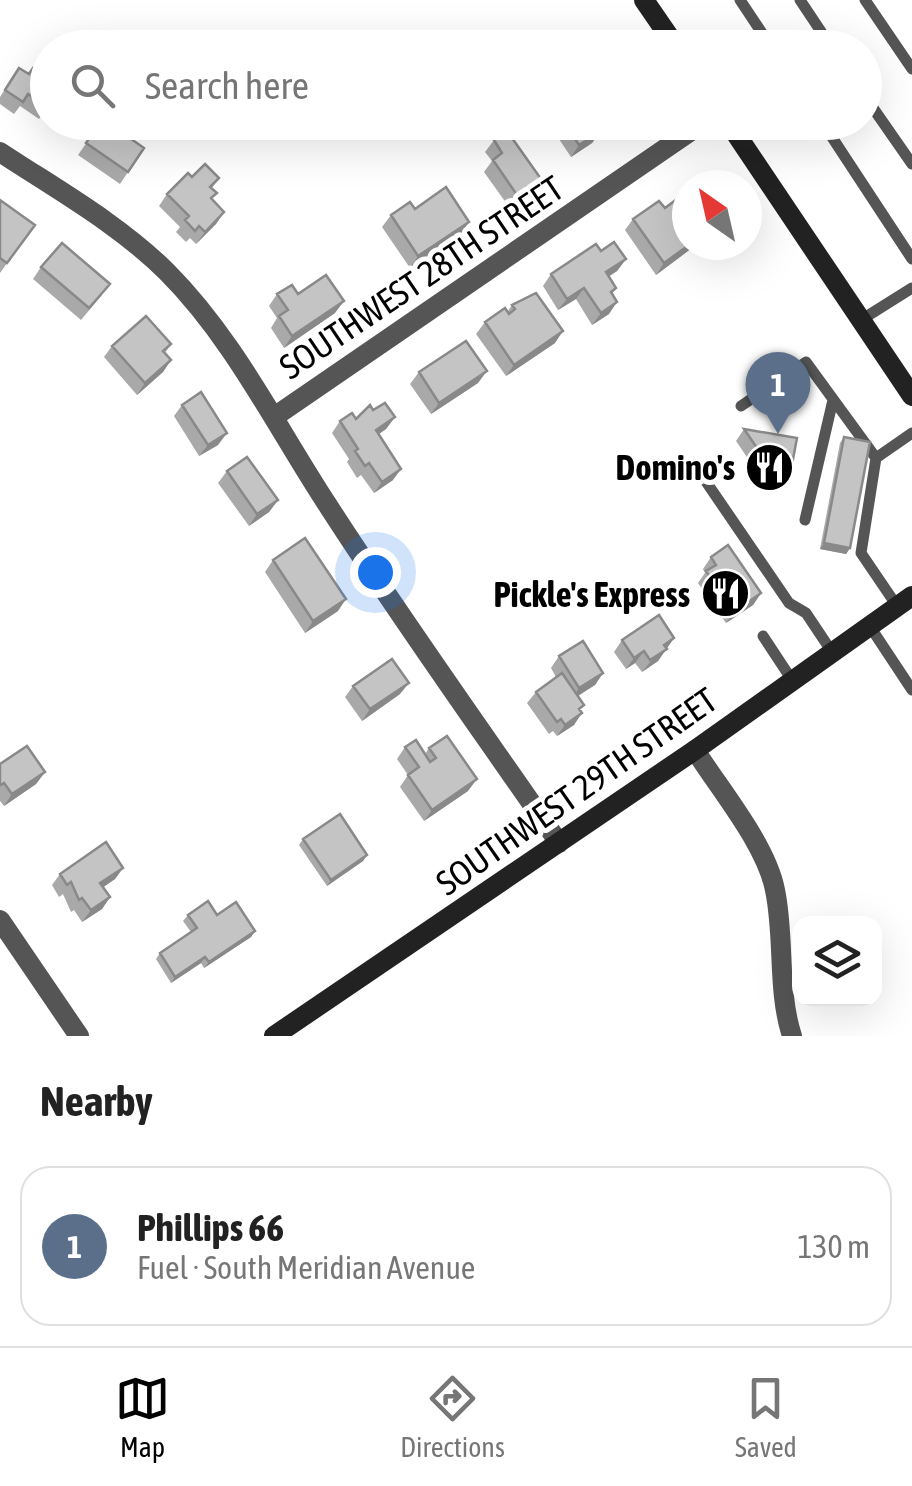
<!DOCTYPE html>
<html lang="en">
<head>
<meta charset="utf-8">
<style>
	body { margin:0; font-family:"Asap Condensed",sans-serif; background:#f6f6f6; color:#222 }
	.controls { position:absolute; right:30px; bottom:30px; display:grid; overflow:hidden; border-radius:20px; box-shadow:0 10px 40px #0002 }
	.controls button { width:90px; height:90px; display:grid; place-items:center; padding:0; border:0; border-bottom:2px solid #e0e0e0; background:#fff; color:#222; font:50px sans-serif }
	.compass { position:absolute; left:672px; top:170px; width:90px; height:90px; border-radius:50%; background:#fff; box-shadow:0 10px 40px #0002; rotate:326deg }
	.you { position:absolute; left:375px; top:572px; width:35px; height:35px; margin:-25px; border:8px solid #fff; border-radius:50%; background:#1a73e8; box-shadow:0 0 0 15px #1a73e833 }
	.badge { display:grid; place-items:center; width:65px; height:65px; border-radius:50%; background:#000; color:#fff; font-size:32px; font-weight:700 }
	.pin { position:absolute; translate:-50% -82px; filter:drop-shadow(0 2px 5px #0008) }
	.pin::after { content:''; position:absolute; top:52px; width:35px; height:30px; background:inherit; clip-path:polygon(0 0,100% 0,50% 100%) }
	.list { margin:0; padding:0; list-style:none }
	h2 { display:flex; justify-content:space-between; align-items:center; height:130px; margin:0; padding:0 40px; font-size:42px }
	h2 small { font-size:32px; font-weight:400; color:#767676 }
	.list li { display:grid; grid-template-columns:65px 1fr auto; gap:30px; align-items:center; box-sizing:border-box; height:160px; margin:0 20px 20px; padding:0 20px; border:2px solid #e0e0e0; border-radius:30px }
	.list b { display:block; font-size:38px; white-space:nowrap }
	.list p { margin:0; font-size:32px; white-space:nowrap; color:#767676 }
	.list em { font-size:32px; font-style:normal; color:#767676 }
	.icon { flex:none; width:55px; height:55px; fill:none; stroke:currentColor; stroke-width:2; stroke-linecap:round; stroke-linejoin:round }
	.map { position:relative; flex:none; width:912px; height:1036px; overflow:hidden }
	.search { position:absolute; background:#fff; box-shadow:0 10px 40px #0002; left:30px; right:30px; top:30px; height:110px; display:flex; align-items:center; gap:25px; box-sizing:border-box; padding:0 35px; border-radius:55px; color:#767676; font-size:38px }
	.sheet { height:310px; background:#fff }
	nav { display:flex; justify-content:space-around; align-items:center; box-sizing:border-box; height:140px; border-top:2px solid #e0e0e0; background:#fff; font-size:28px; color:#767676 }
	nav a { display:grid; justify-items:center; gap:5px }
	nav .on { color:#000 }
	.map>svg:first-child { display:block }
</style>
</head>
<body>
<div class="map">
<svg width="912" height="1036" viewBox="0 0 912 1036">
	<rect width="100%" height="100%" fill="#fff"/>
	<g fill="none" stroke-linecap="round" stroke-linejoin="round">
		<path stroke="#555" stroke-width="11" d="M740,0L772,48
			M800,0L832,48
			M865,0L912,69
			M864,95L912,164
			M822,122L912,259
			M861,320L912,288
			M741,406L806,362L876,458
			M696,467L789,603L806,613L832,652
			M805,520L833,400
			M897,606L861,553L876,458L912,433
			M869,625L912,690
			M763,636L792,680"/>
		<path stroke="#555" stroke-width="20" d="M0,152C56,189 119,224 167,272C233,338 276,426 327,504C401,619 481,730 559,843
			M274,417L704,122
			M695,750C720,790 766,844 775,890C785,938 777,990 792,1036
			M0,920L79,1036"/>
		<path stroke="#222" stroke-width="20" d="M644,0L677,48
			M728,122L912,396
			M274,1036L695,750L912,596"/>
	</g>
	<path fill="#a9a9a9" d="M19,68L48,106L39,119L20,106L14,114L0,104V97Z
		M101,122L144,148L120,184L78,155Z
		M555,122H609L601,131L592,143L571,157L551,127Z
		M494,140L541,179L532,190L509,207L484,172L492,161L485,152Z
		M192,177L219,178L212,188V199L224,212L216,224L196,244L190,238L186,242L176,232L180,227L159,206L167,194Z
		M0,200L35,225L0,273Z
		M415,209L461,234L410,268L382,227L391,215Z
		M633,219L687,245H696L656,275L625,230Z
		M601,251L626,259L617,271L608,277L616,288L612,294L609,314L592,325L576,299L558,310L543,286L551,274Z
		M41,267L102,295L81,320L33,279Z
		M277,294H298L335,313L284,348L271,328L277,318L269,306Z
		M512,305L555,343L506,376L476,334L485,322L508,311Z
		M171,344L165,353L171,360L163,372L137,395L104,357L112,346Z
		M419,372L478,383L431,414L410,384Z
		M182,405L218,445L199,456L174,416Z
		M373,410L395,417L386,429L379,434L393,480L374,493L361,475L357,478L347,462L349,459L332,433L340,421L356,419Z
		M744,429L797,438L782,487L766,485L736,441Z
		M844,437L850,548L846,554L820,549L840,443Z
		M227,471L278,500L269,512L249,526L218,483Z
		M711,557L761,593L753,605L726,623L698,583L705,573L703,569Z
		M273,560L338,611L305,633L265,572Z
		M674,638L658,661L642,672L635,663L626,669L614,652L622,640Z
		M559,656L603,673L595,685L578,696L580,711L574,725L557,736L553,731L549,734L527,703L536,692L556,677L551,668Z
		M353,686L400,694L362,721L345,697Z
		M405,747L425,754L429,748L468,791L424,821L400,787L408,775L397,759Z
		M0,764L45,772L36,784L4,806L0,801Z
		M303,839L367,855L363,861L327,886L299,845Z
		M123,868L115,879L103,887L110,897L102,909L82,922L74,910L71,912L63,894L59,897L52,885L60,874Z
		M188,915H217L255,931L251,937L204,968L201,963L171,983L156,959L160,953L191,932L183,921Z"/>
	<path fill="#898989" d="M604,122H609L606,127L589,138L598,126Z
		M601,131L592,143L571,157L579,145Z
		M541,179L532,190L509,207L517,195Z
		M224,212L216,224L196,244L205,232Z
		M469,222L461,234L410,268L418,256Z
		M689,245H696L656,275L664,263Z
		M626,259L617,271L597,284L606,272Z
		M584,288L576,299L558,310L567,299Z
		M344,301L335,313L284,348L292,336Z
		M617,302L609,314L592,325L601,313Z
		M563,331L555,343L506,376L514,365Z
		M171,360L163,372L137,395L145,383Z
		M487,371L478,383L431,414L439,403Z
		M395,417L386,429L367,442L376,430Z
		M227,433L218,445L199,456L208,445Z
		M401,469L393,480L374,493L382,482Z
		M774,473L790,475L782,487L766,485Z
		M278,500L269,512L249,526L257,514Z
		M824,543L850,548L846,554L820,549Z
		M761,593L753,605L726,623L734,612Z
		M346,599L338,611L305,633L313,621Z
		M674,638L658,661L642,672L664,645Z
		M644,651L635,663L626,669L634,658Z
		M603,673L595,685L571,700L579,688Z
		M409,683L400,694L362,721L370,709Z
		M582,713L574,725L557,736L565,725Z
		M45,772L36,784L4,806L12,794Z
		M477,779L468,791L424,821L432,810Z
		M367,855L363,861L327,886L331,880Z
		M123,868L115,879L92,895L100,883Z
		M110,897L102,909L82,922L91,910Z
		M255,931L251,937L204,968L209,962Z
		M205,957L201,963L171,983L175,977Z"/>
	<path fill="#c4c4c4" stroke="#898989" stroke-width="2.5" d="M19,68L29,74L33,68L48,77L47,107L28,94L23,102L5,90Z
		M101,122H107L144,148L128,172L86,143Z
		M564,122H604L598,126L601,131L579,145Z
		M507,131L541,179L517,195L493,160L502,153L494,140Z
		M205,164L219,178L210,187L217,193L211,198L224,212L205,232L199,226L195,231L185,220L189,216L167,194L188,173L192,177Z
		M446,187L469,222L418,256L391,215L410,202L415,209Z
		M677,199L687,213V245H689L664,263L633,219L659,201L665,208Z
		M0,200L35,225L7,263L0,258Z
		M614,242L626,259L606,272L616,288L611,292L617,302L601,313L584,288L567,299L551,274L596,244L601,251Z
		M62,243L110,284L89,308L41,267Z
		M326,275L344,301L292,336L279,316L288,310L277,294L292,285L298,294Z
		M536,293L563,331L514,365L485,322L505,308L509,314L515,309L512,305Z
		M146,316L171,344L163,351L171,360L145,383L112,346Z
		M466,341L487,371L439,403L419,372Z
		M201,392L227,433L208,445L182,405Z
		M385,403L395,417L376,430L401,469L382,482L369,463L365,466L355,451L358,449L340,421L352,413L356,419L370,405L373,410Z
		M744,429L797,438L790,475L774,473Z
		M844,437L870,442L850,548L824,543Z
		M247,457L278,500L257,514L227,471Z
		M305,538L346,599L313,621L273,560Z
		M728,545L761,593L734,612L706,571L716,565L711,557Z
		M659,615L674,638L664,645L667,649L650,660L644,651L634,658L622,640Z
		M583,641L603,673L579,688L559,656Z
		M392,659L409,683L370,709L353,686Z
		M562,673L584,705L579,709L582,713L565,725L561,719L557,722L536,692Z
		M447,736L477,779L432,810L408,775L419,767L405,747L416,740L430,762L436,758L429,748Z
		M27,746L45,772L12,794L4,783L1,785L0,784V764Z
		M340,814L367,855L331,880L303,839Z
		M106,842L123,868L100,883L110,897L91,910L82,898L79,900L71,882L67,885L60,874Z
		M208,901L217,915L236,902L255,931L209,962L205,957L175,977L160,953L197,928L188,915Z"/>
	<defs>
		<symbol id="restaurant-disc" viewBox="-11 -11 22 22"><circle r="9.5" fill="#000" stroke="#fff"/><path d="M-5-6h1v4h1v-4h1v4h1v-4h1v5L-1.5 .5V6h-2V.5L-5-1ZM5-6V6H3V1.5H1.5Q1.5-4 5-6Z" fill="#fff"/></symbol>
	</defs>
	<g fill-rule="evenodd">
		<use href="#restaurant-disc" x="742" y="440" width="55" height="55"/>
		<use href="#restaurant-disc" x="698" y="566" width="55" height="55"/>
	</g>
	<g text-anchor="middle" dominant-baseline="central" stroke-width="10" stroke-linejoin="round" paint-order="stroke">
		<g font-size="35" fill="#000" stroke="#fff">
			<text transform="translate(421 277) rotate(-34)">SOUTHWEST 28TH STREET</text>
			<text transform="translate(576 791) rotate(-35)">SOUTHWEST 29TH STREET</text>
		</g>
		<g font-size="35" font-weight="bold" fill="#000" stroke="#fff" text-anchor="end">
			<text x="735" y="467">Domino's</text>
			<text x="690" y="594">Pickle's Express</text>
		</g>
	</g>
</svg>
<div class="controls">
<button><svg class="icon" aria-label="layers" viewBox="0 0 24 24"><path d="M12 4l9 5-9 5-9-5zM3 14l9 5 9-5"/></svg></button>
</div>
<svg class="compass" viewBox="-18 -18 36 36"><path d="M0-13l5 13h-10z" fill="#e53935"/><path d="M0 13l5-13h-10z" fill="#767676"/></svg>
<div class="you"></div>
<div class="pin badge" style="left:778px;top:434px;background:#5c6f8a">1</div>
<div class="search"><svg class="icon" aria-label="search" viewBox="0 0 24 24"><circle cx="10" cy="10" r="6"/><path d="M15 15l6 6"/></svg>Search here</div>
</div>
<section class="sheet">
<h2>Nearby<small></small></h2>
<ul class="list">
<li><span class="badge" style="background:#5c6f8a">1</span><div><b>Phillips 66</b><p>Fuel · South Meridian Avenue</p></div><em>130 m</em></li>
</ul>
</section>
<nav>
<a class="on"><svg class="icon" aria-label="map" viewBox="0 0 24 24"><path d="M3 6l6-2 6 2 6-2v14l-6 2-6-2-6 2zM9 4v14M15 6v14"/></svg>Map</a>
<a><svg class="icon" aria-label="directions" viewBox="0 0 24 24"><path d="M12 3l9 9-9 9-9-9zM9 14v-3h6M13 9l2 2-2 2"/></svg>Directions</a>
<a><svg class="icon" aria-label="saved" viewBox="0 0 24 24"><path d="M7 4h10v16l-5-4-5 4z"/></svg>Saved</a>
</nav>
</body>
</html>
